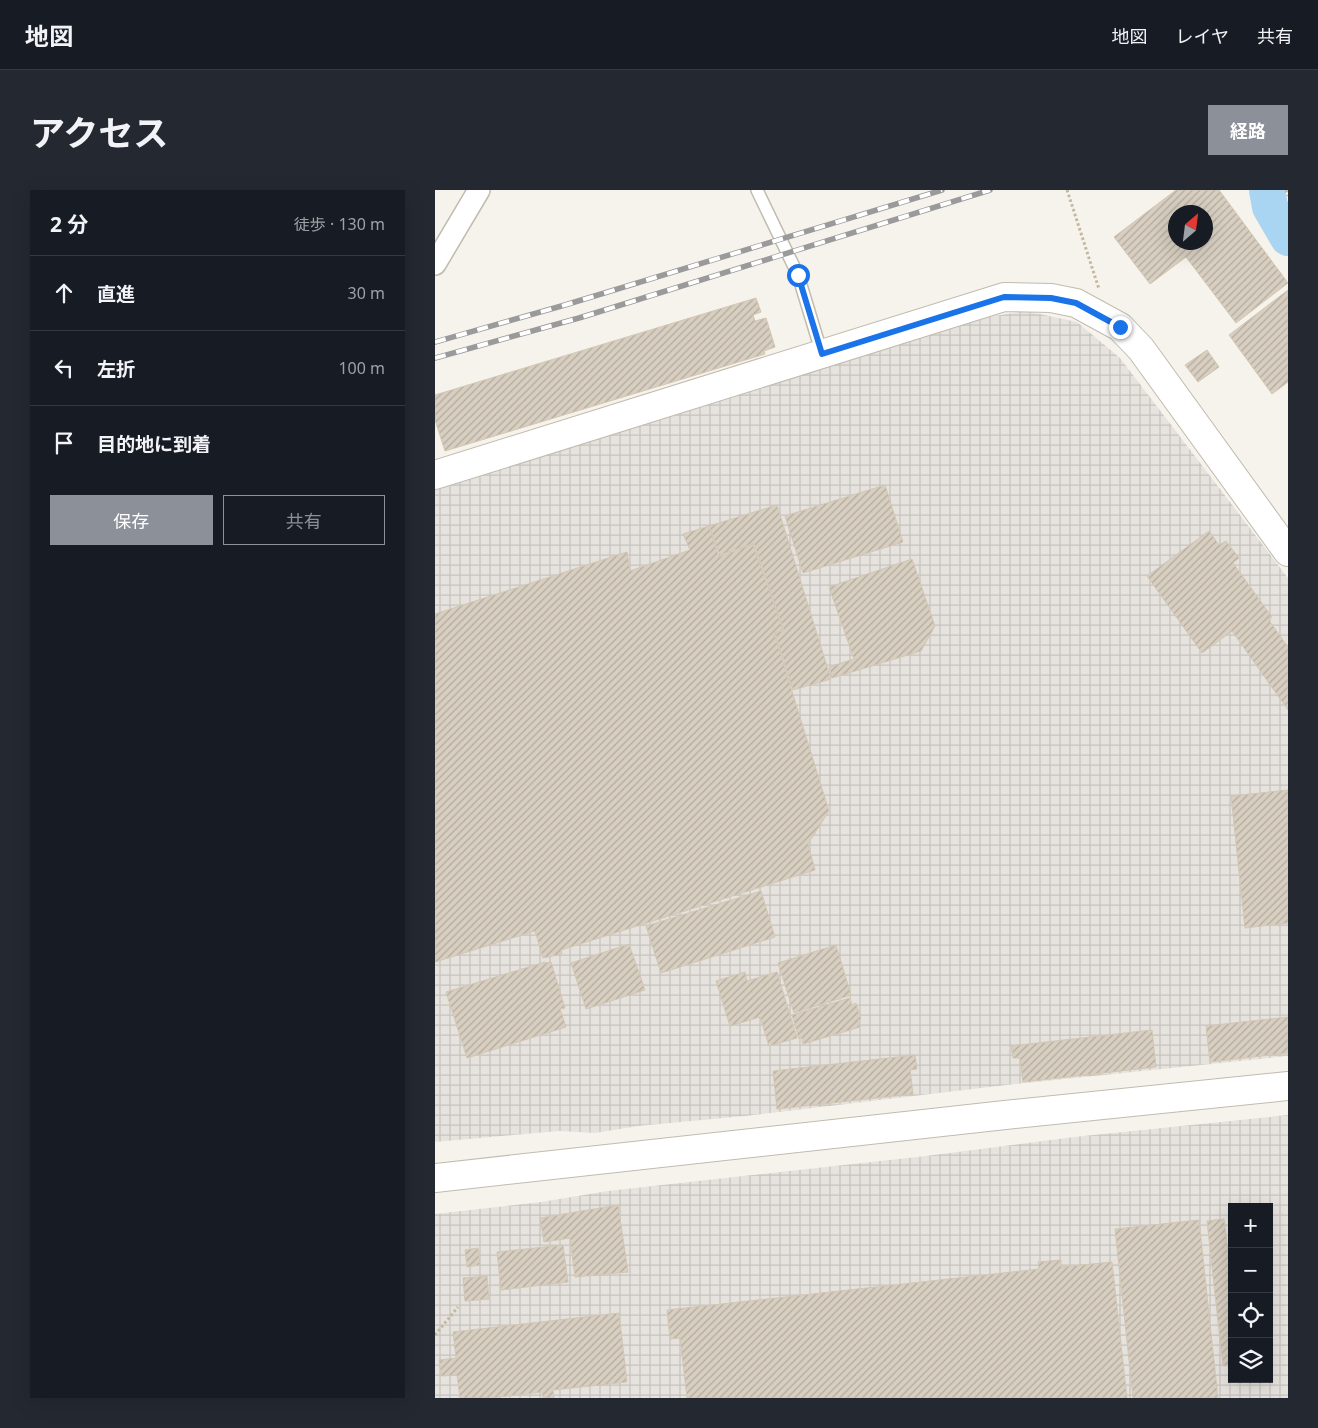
<!DOCTYPE html>
<html lang="ja">
<head>
<meta charset="utf-8">
<style>
	body { margin:0; font-family:"Noto Sans","Noto Sans JP",sans-serif; background:#242831; color:#f1f3f6 }
	.controls { position:absolute; right:15px; bottom:15px; display:grid; overflow:hidden; border-radius:0px; box-shadow:0 5px 20px #0002 }
	.controls button { width:45px; height:45px; display:grid; place-items:center; padding:0; border:0; border-bottom:1px solid #363941; background:#171b24; color:#f1f3f6; font:25px sans-serif }
	.compass { position:absolute; left:733px; top:15px; width:45px; height:45px; border-radius:50%; background:#171b24; box-shadow:0 5px 20px #0002; rotate:28deg }
	.stop { position:absolute; width:15px; height:15px; margin:-11px; border:4px solid #1a73e8; border-radius:50%; background:#fff }
	.stop.end { background:#1a73e8; border-color:#fff; box-shadow:0 1px 5px #0008 }
	.list { margin:0; padding:0; list-style:none }
	h2 { display:flex; justify-content:space-between; align-items:center; height:65px; margin:0; padding:0 20px; font-size:21px }
	h2 small { font-size:16px; font-weight:400; color:#9ea1a6 }
	.list li { display:grid; grid-template-columns:32px 1fr auto; gap:15px; align-items:center; box-sizing:border-box; height:75px; padding:0 20px; border-top:1px solid #363941 }
	.list b { display:block; font-size:19px; white-space:nowrap }
	.list em { font-size:16px; font-style:normal; color:#9ea1a6 }
	.actions { display:flex; gap:10px; padding:15px 20px }
	.actions a { flex:1; padding:11px 0; border:1px solid #8c9099; border-radius:0px; text-align:center; font-size:18px; color:#8c9099 }
	.actions .main { background:#8c9099; color:#fff }
	.icon { flex:none; width:28px; height:28px; fill:none; stroke:currentColor; stroke-width:2; stroke-linecap:round; stroke-linejoin:round }
	.map { position:relative; flex:none; width:853px; height:1208px; overflow:hidden; border-radius:0px }
	header { display:flex; align-items:center; gap:30px; box-sizing:border-box; height:70px; padding:0 25px; background:#171b24; border-bottom:1px solid #363941 }
	header strong { font-size:24px }
	nav { display:flex; gap:28px; margin-inline-start:auto; font-size:18px }
	.intro { display:flex; align-items:center; justify-content:space-between; box-sizing:border-box; height:120px; padding:0 30px }
	h1 { margin:0; font-size:35px }
	.button { padding:12px 22px; border-radius:0px; background:#8c9099; color:#fff; font-size:18px; font-weight:700 }
	main { display:flex; gap:30px; padding:0 30px }
	aside { flex:1; background:#171b24; border-radius:0px; box-shadow:0 5px 20px #0002 }
	.map>svg:first-child { display:block }
</style>
</head>
<body>
<header>
<strong>地図</strong>
<nav><a>地図</a><a>レイヤ</a><a>共有</a></nav>
</header>
<div class="intro"><h1>アクセス</h1><a class="button">経路</a></div>
<main>
<aside>
<h2>2 分<small>徒歩 · 130 m</small></h2>
<ul class="list">
<li><svg class="icon" aria-label="ahead" viewBox="0 0 24 24"><path d="M12 20V5M6 11l6-6 6 6"/></svg><div><b>直進</b></div><em>30 m</em></li>
<li><svg class="icon" aria-label="left" viewBox="0 0 24 24"><path d="M17 20v-9H6M10 6l-5 5 5 5"/></svg><div><b>左折</b></div><em>100 m</em></li>
<li><svg class="icon" aria-label="arrive" viewBox="0 0 24 24"><path d="M6 21V4h12l-3 4 3 4H6"/></svg><div><b>目的地に到着</b></div></li>
</ul>
<div class="actions"><a class="main">保存</a><a>共有</a></div>
</aside>
<div class="map">
<svg width="853" height="1208" viewBox="0 0 853 1208">
	<defs>
		<pattern id="industrial-grid" width="8" height="8" patternUnits="userSpaceOnUse" patternTransform="scale(1.25)"><rect width="8" height="8" fill="#e6e2dd"/><path d="M0 4h8M4 0v8" fill="none" stroke="#c7c3be"/></pattern>
		<pattern id="building-hatch" width="6" height="6" patternUnits="userSpaceOnUse" patternTransform="scale(1.25)"><rect width="6" height="6" fill="#d8cfc1"/><path d="M-1 1l2-2M0 6l6-6M5 7l2-2" fill="none" stroke="#b1aa9e"/></pattern>
	</defs>
	<rect width="100%" height="100%" fill="#f6f3ec"/>
	<path fill="url(#industrial-grid)" fill-rule="evenodd" d="M591,121L642,132L685,168L853,388V866L580,894L310,926L203,936L160,943L124,941L0,952V299L473,145L534,130Z
		M853,925V1208H0V1024L106,1012L173,1001L491,966L639,947ZM797,1017H834V1189H797Z"/>
	<g fill="none" stroke-linecap="round" stroke-linejoin="round">
		<path stroke="#a9d4f2" stroke-width="36" d="M832,0L835,17L853,48"/>
	</g>
	<path fill="url(#building-hatch)" stroke="#d3c7b4" fill-rule="evenodd" d="M741,0H784L853,93L801,133L751,67L715,94L679,47ZM741,22H771V52H741Z
		M853,100V192L837,204L794,145Z
		M321,108L326,122L318,125L320,131L331,128L340,157L329,161L330,164L10,261L0,230V205Z
		M772,160L784,177L763,192L750,175Z
		M450,295L468,352L368,383L350,326Z
		M342,315L396,489L358,500L340,443L349,441L319,353L285,365L274,336Z
		M274,336L284,367L318,354L348,440L339,443L394,621L373,654L380,680L126,760L127,764L108,768L100,741L0,772V424L192,362L195,381L255,360L248,344Z
		M774,341L784,355L791,351L804,368L798,373L837,427L833,429L853,457V520L797,441L767,463L712,386Z
		M477,369L500,436L486,461L397,488L394,477L419,469L394,397Z
		M853,600V733L810,738L796,606Z
		M326,701L340,747L226,783L211,736Z
		M194,754L210,800L151,819L136,773Z
		M401,755L416,805L359,823L343,773Z
		M110,772V773L116,772L130,818L125,819L131,837L32,868L11,802Z
		M310,782L312,791L342,782L362,848L334,856L325,827L295,836L281,791Z
		M415,808L417,815L421,813L426,829L423,830L425,837L368,854L367,848L364,849L357,825Z
		M853,827V863L775,872L771,836Z
		M717,840L721,877L588,892L585,868H578L576,856Z
		M480,865L482,879L475,880L478,904L342,919L338,881Z
		M183,1015L193,1082L140,1087L135,1048L109,1052L105,1028Z
		M789,1029L797,1094V1175L788,1176L772,1031Z
		M764,1030L783,1208H698L680,1039Z
		M128,1055L133,1092L66,1100L62,1062Z
		M43,1058L45,1075L32,1077L30,1060Z
		M626,1070V1077L677,1072L692,1208H252L245,1148L235,1149L232,1120L604,1079L603,1072Z
		M52,1086L54,1109L30,1111L28,1088Z
		M184,1123L192,1192L118,1200L119,1208H108L107,1202L57,1208H25L22,1185L6,1186L4,1170L21,1168L18,1142Z"/>
	<g fill="none" stroke-linecap="round" stroke-linejoin="round">
		<defs>
			<path id="service" d="M322,0L363,85L387,164"/>
			<path id="minor" d="M0,74L44,0"/>
			<path id="tertiary" d="M0,285L569,107L616,108L641,113L685,137L706,159L853,362
				M0,988L570,925L853,896"/>
		</defs>
		<use href="#service" stroke="#c2bbae" stroke-width="14"/>
		<use href="#minor" stroke="#c2bbae" stroke-width="24"/>
		<use href="#tertiary" stroke="#c2bbae" stroke-width="30"/>
		<path stroke="#c4b79f" stroke-width="3" stroke-dasharray="2.5 2.5" stroke-linecap="butt" d="M632,0L664,99
			M851,0L853,6
			M0,1145L23,1117"/>
		<use href="#service" stroke="#fff" stroke-width="11"/>
		<use href="#minor" stroke="#fff" stroke-width="21"/>
		<use href="#tertiary" stroke="#fff" stroke-width="28"/>
		<defs>
			<path id="rail" d="M0,152L130,115L507,0
				M0,168L144,128L555,0"/>
		</defs>
		<use href="#rail" stroke="#9a9a9a" stroke-width="5.5"/>
		<use href="#rail" stroke="#fff" stroke-width="4" stroke-dasharray="11" stroke-linecap="butt"/>
	</g>
	<g fill="none" stroke-linecap="round" stroke-linejoin="round">
		<path stroke="#1a73e8" stroke-width="6" d="M363,85L387,164L569,107L616,108L641,113L685,137"/>
	</g>
</svg>
<div class="controls">
<button>+</button>
<button>−</button>
<button><svg class="icon" aria-label="locate" viewBox="0 0 24 24"><circle cx="12" cy="12" r="6"/><path d="M12 2v4M12 18v4M2 12h4M18 12h4"/></svg></button>
<button><svg class="icon" aria-label="layers" viewBox="0 0 24 24"><path d="M12 4l9 5-9 5-9-5zM3 14l9 5 9-5"/></svg></button>
</div>
<svg class="compass" viewBox="-18 -18 36 36"><path d="M0-13l5 13h-10z" fill="#e53935"/><path d="M0 13l5-13h-10z" fill="#9ea1a6"/></svg>
<div class="stop" style="left:363px;top:85px"></div>
<div class="stop end" style="left:685px;top:137px"></div>
</div>
</main>
</body>
</html>
